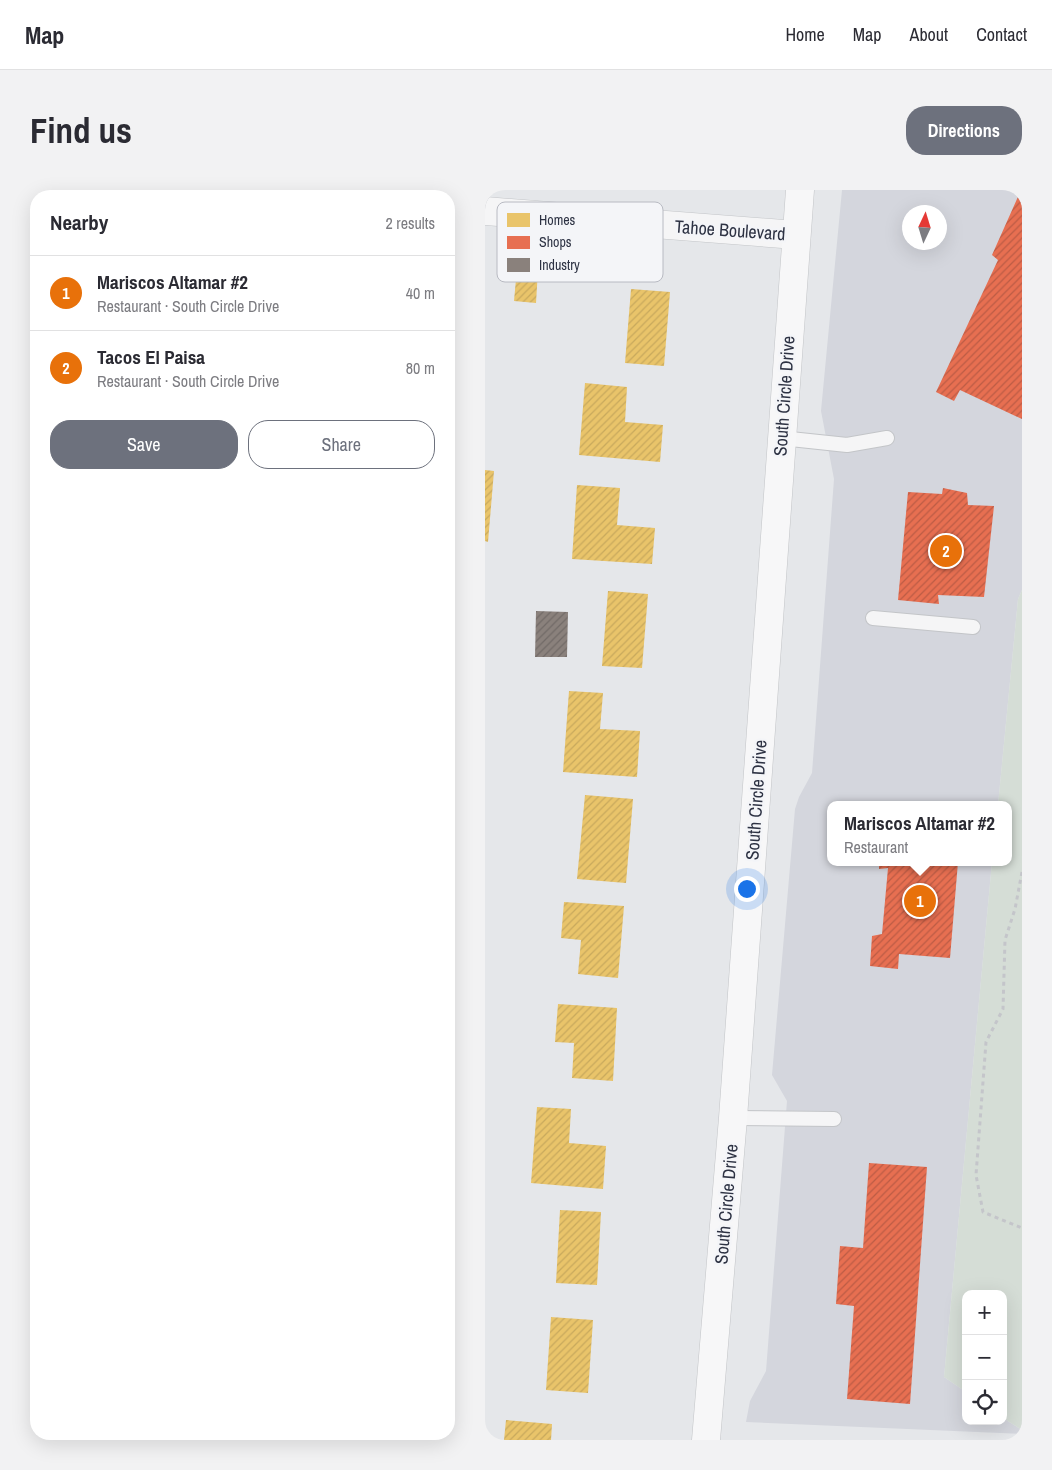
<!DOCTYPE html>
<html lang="en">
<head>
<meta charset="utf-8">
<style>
	body { margin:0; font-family:"Archivo Narrow",sans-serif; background:#f2f2f3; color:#2b2b33 }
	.controls { position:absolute; right:15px; bottom:15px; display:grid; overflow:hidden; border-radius:10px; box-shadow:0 5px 20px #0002 }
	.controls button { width:45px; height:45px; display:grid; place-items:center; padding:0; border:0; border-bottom:1px solid #e1e1e2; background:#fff; color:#2b2b33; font:25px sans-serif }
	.compass { position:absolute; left:417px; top:15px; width:45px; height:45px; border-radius:50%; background:#fff; box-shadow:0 5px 20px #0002; rotate:4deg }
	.you { position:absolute; left:261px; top:698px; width:18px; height:18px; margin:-12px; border:4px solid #fff; border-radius:50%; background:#1a73e8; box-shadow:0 0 0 8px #1a73e833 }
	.badge { display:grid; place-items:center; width:32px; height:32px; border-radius:50%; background:#6d717d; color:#fff; font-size:16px; font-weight:700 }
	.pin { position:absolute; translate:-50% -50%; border:2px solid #fff; box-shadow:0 1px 5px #0006 }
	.popup { position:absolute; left:342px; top:611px; width:185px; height:65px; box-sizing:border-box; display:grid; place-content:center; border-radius:10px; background:#fff; filter:drop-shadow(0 1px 4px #0005); font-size:16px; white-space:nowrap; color:#7c7c81 }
	.popup b { font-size:19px; color:#2b2b33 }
	.popup::after { content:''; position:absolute; left:50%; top:100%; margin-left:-10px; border:10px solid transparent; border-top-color:#fff }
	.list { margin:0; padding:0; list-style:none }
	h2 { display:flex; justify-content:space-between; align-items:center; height:65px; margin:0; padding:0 20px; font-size:21px }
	h2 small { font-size:16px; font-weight:400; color:#7c7c81 }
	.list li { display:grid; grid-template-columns:32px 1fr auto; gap:15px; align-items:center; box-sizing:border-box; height:75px; padding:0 20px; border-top:1px solid #e1e1e2 }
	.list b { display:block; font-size:19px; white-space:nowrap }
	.list p { margin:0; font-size:16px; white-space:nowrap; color:#7c7c81 }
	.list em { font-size:16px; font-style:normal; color:#7c7c81 }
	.actions { display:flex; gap:10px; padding:15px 20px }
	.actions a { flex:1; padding:11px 0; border:1px solid #6d717d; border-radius:20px; text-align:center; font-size:18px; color:#6d717d }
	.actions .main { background:#6d717d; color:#fff }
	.icon { flex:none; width:28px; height:28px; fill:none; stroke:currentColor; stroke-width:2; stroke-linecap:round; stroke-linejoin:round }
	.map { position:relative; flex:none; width:537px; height:1250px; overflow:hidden; border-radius:20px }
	header { display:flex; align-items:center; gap:30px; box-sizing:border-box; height:70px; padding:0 25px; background:#fff; border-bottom:1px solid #e1e1e2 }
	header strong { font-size:24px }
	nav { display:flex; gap:28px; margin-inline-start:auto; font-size:18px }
	.intro { display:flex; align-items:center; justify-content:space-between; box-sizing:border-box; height:120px; padding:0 30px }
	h1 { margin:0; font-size:35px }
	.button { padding:12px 22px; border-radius:20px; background:#6d717d; color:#fff; font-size:18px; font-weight:700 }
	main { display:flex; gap:30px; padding:0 30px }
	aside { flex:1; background:#fff; border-radius:20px; box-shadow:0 5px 20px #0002 }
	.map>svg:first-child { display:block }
</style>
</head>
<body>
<header>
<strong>Map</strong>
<nav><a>Home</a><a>Map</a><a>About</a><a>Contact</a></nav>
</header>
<div class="intro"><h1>Find us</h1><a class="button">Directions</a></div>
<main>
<aside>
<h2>Nearby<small>2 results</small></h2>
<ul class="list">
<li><span class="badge" style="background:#e8710a">1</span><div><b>Mariscos Altamar #2</b><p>Restaurant · South Circle Drive</p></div><em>40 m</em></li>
<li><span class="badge" style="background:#e8710a">2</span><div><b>Tacos El Paisa</b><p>Restaurant · South Circle Drive</p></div><em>80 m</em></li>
</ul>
<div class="actions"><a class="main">Save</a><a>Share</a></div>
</aside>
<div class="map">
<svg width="537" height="1250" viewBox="0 0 537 1250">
	<defs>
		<pattern id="homes-hatch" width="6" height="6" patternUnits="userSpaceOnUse" patternTransform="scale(1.25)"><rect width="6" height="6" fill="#e9c46a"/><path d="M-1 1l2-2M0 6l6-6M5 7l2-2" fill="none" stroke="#c8a95d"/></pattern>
		<pattern id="shops-hatch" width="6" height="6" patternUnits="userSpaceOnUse" patternTransform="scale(1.25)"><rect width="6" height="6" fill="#e76f51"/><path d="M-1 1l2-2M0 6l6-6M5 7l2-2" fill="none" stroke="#bc5c45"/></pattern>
		<pattern id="industry-hatch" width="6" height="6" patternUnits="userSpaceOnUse" patternTransform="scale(1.25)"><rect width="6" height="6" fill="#8a817c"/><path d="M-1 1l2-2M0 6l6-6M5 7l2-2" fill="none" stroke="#716a67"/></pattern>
	</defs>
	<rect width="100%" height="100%" fill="#e5e7ea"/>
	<path fill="#d4d6dd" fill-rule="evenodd" d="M357,0H537V400L533,409L513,615H346V672H507L459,1187L481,1202V1231H518V1228L537,1240V1244L261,1232L265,1211L281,1181L302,911L287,885L310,619L314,607L327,583L349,289L336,221ZM424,22H454V52H424Z"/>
	<path fill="#d5ddd6" d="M537,400V1240L518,1228V1104H481V1202L459,1187L507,672H524V615H513L533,409Z"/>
	<path fill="url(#homes-hatch)" d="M32,78L53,80L51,113L29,111Z
		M146,99L185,102L179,176L140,173Z
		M100,193L142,197L140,232L178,235L175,272L94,265Z
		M0,280L9,281L3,352L0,351Z
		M92,295L135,298L132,335L170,338L167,374L87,369Z
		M123,401L163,404L157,478L117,476Z
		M84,501L118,503L115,539L155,541L152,587L78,582Z
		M100,605L148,609L141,693L92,689Z
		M79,712L139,716L133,788L93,784L96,750L76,748Z
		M73,814L132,818L128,891L87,888L89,853L70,852Z
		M52,917L86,919L84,953L121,956L118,999L46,993Z
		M75,1020L116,1022L112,1095L71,1093Z
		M66,1127L108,1130L103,1203L61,1200Z
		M21,1230L67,1234L66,1250H19Z"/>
	<path fill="url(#shops-hatch)" d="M536,0H537V229L475,200L469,211L451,202L513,70L507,65Z
		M458,298L482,303L483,315L509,316L499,407L453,405L454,414L413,410L423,302L457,304Z
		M394,672H473L465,768L414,764L413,779L385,776L387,746L397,744L403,678L394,679Z
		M384,973L442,977L425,1214L362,1209L369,1116L351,1114L355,1056L378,1058Z"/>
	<path fill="url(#industry-hatch)" d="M51,421L83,422L82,467H50Z"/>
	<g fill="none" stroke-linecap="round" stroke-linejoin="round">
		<defs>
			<path id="lane" d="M296,248L362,255L402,248
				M388,428L488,437
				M248,928L349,929"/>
			<path id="street" d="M0,21L311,45"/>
			<path id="primary" d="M221,1250L248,928L315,0"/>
		</defs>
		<use href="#lane" stroke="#c3c5c8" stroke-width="16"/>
		<use href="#street" stroke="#c3c5c8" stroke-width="29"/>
		<use href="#primary" stroke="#c2c4c7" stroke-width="29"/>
		<path stroke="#c4c5ca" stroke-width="3" stroke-dasharray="4 4" stroke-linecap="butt" d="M537,682L530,719L520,750L518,819L501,852L491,985L498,1022L537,1038"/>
		<use href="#lane" stroke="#f5f5f6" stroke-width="14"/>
		<use href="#street" stroke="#f5f5f6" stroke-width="28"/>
		<use href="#primary" stroke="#f7f7f8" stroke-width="28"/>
	</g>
	<g text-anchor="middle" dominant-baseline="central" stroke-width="5" stroke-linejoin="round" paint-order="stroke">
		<g font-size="18" fill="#2d3243" stroke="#f4f5f8">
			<text transform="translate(245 40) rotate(4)">Tahoe Boulevard</text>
			<text transform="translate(299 206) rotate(-86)">South Circle Drive</text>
			<text transform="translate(271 610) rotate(-86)">South Circle Drive</text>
			<text transform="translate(241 1014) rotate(-85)">South Circle Drive</text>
		</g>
	</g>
	<rect x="12" y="12" width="166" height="80" rx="8" fill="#f4f5f8" stroke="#b8bac2" stroke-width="1"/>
	<rect x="22" y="23" width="23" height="14" fill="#e9c46a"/>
	<rect x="22" y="46" width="23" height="13" fill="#e76f51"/>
	<rect x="22" y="68" width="23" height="14" fill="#8a817c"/>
	<g font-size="14" fill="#2d3243">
		<text x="54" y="35">Homes</text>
		<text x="54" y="57">Shops</text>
		<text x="54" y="80">Industry</text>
	</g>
</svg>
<div class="controls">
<button>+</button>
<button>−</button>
<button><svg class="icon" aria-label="locate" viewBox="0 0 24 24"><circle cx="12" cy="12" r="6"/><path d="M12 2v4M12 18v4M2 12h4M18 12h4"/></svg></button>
</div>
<svg class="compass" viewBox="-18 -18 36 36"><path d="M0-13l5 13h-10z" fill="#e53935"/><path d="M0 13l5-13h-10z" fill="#7c7c81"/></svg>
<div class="you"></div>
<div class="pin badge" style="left:435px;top:711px;background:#e8710a">1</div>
<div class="popup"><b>Mariscos Altamar #2</b>Restaurant</div>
<div class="pin badge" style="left:461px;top:361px;background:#e8710a">2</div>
</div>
</main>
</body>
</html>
